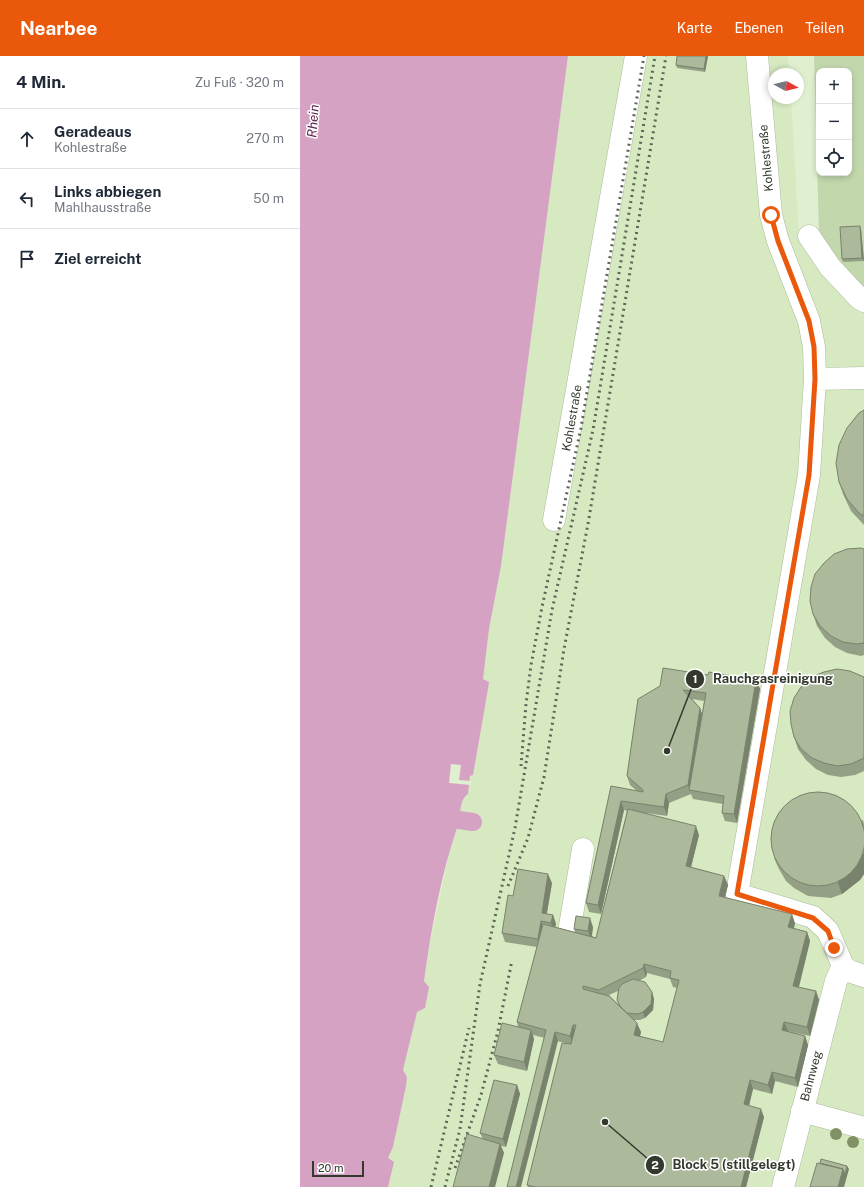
<!DOCTYPE html>
<html lang="de">
<head>
<meta charset="utf-8">
<style>
	body { margin:0; font-family:"Public Sans",sans-serif; background:#f6f6f7; color:#1f2937 }
	.controls { position:absolute; right:12px; top:12px; display:grid; overflow:hidden; border-radius:8px; box-shadow:0 2px 6px #0003 }
	.controls button { width:36px; height:36px; display:grid; place-items:center; padding:0; border:0; border-bottom:1px solid #e0e1e3; background:#fff; color:#1f2937; font:20px sans-serif }
	.compass { position:absolute; left:468px; top:12px; width:36px; height:36px; border-radius:50%; background:#fff; box-shadow:0 2px 6px #0003; rotate:98deg }
	.scale { position:absolute; left:12px; bottom:10px; width:52px; box-sizing:border-box; padding-left:4px; border:2px solid #33392d; border-top:0; font-size:11px; line-height:14px; white-space:nowrap; color:#33392d; -webkit-text-stroke:3px #fff; paint-order:stroke }
	.stop { position:absolute; width:12px; height:12px; margin:-9px; border:3px solid #ea580c; border-radius:50%; background:#fff }
	.stop.end { background:#ea580c; border-color:#fff; box-shadow:0 1px 4px #0008 }
	.list { margin:0; padding:0; list-style:none }
	h2 { display:flex; justify-content:space-between; align-items:center; height:52px; margin:0; padding:0 16px; font-size:17px }
	h2 small { font-size:13px; font-weight:400; color:#747a83 }
	.list li { display:grid; grid-template-columns:26px 1fr auto; gap:12px; align-items:center; box-sizing:border-box; height:60px; padding:0 16px; border-top:1px solid #e0e1e3 }
	.list b { display:block; font-size:15px; white-space:nowrap }
	.list p { margin:0; font-size:13px; white-space:nowrap; color:#747a83 }
	.list em { font-size:13px; font-style:normal; color:#747a83 }
	.icon { flex:none; width:22px; height:22px; fill:none; stroke:currentColor; stroke-width:2; stroke-linecap:round; stroke-linejoin:round }
	.map { position:relative; flex:none; width:564px; height:1131px; overflow:hidden }
	header { display:flex; align-items:center; gap:24px; box-sizing:border-box; height:56px; padding:0 20px; background:#ea580c; color:#fff }
	header strong { font-size:19px }
	nav { display:flex; gap:22px; margin-inline-start:auto; font-size:14px }
	main { display:flex }
	aside { flex:1; background:#fff }
	.map>svg:first-child { display:block }
</style>
</head>
<body>
<header>
<strong>Nearbee</strong>
<nav><a>Karte</a><a>Ebenen</a><a>Teilen</a></nav>
</header>
<main>
<aside>
<h2>4 Min.<small>Zu Fuß · 320 m</small></h2>
<ul class="list">
<li><svg class="icon" aria-label="ahead" viewBox="0 0 24 24"><path d="M12 20V5M6 11l6-6 6 6"/></svg><div><b>Geradeaus</b><p>Kohlestraße</p></div><em>270 m</em></li>
<li><svg class="icon" aria-label="left" viewBox="0 0 24 24"><path d="M17 20v-9H6M10 6l-5 5 5 5"/></svg><div><b>Links abbiegen</b><p>Mahlhausstraße</p></div><em>50 m</em></li>
<li><svg class="icon" aria-label="arrive" viewBox="0 0 24 24"><path d="M6 21V4h12l-3 4 3 4H6"/></svg><div><b>Ziel erreicht</b></div></li>
</ul>
</aside>
<div class="map">
<svg width="564" height="1131" viewBox="0 0 564 1131">
	<rect width="100%" height="100%" fill="#e0efcf"/>
	<path fill="#d6e9c1" d="M268,0H488L489,18H474V42H491L499,181L564,254V1131H88L94,1106L88,1102L93,1091L107,1021L103,1014L110,979L117,956L129,931L124,925L126,906L153,780L158,769L162,748L165,739L168,738L170,719L188,633L189,626L183,623L189,573L201,510Z"/>
	<path fill="#c3d7ad" fill-rule="evenodd" d="M514,0H564V238L519,178ZM519,15H549V117H519Z"/>
	<path fill="#d5a2c3" d="M0,0H268L201,510L189,573L183,623L189,626L188,633L173,719L170,720L168,738C159,743 161,760 158,769C141,818 131,873 124,925L129,931L125,952L117,956L103,1014L107,1021L106,1030L93,1091L88,1102L94,1106L88,1131H0Z"/>
	<path fill="#e0efcf" d="M151,708L161,709L159,724L172,725L171,729L149,727Z"/>
	<g fill="none" stroke-linecap="round" stroke-linejoin="round">
		<path stroke="#d5a2c3" stroke-width="18" d="M159,764L173,766"/>
		<defs>
			<path id="minor" d="M457,0L471,159L478,185L509,265L514,291L515,323L509,419L437,838L513,861L528,875L543,910L549,915L564,920
				M509,180L530,211L559,242L564,245
				M515,323L564,322
				M254,464L336,0
				M268,882L283,793
				M502,1055L564,1072
				M483,1131L536,925L543,910"/>
		</defs>
		<use href="#minor" stroke="#abba9b" stroke-width="23"/>
		<use href="#minor" stroke="#fff" stroke-width="22"/>
		<path stroke="#5e6655" stroke-width="3" stroke-dasharray="2 4" stroke-linecap="butt" d="M221,710L226,648L231,609L242,551L281,372L344,0
			M208,830L228,782L244,721L264,593L288,468L366,0
			M155,1112L181,1039L198,975L212,904
			M131,1131L169,972
			M145,1131L160,1073L180,928L215,772L252,554L293,374L355,0"/>
	</g>
	<g fill="#809265">
		<circle cx="536" cy="1078" r="6"/>
		<circle cx="553" cy="1086" r="6"/>
	</g>
	<path fill="#94a085" fill-rule="evenodd" d="M408,0L405,16L377,12L376,9Z
		M560,170L561,173L564,205L543,206L542,203Z
		M564,354V469L551,455L543,438L539,426Z
		M564,493V599L561,600L547,597L535,591L525,582L517,570L513,558Z
		M408,619L456,624L460,633L437,767L425,765L422,757L423,748L393,743L391,738L369,747L367,760L346,757L399,779L391,811L424,820L428,829L425,841L495,867L494,872L507,876L510,885L499,931L516,935L519,944L510,980L487,975L505,980L508,989L498,1031L475,1025L472,1038L453,1033L449,1050L464,1061L446,1131H228L227,1129L269,988L233,979L234,983L227,1015L198,1008L194,999L218,971L217,966L237,891L205,886L202,877L213,840L252,827L247,858L253,859L256,868L255,871L275,876L274,873L293,871L292,880L296,882L327,755L324,754L301,858L289,856L286,847L311,730L337,735L330,729L327,720L338,643ZM392,643L404,645L402,658L400,652ZM347,917L370,923L373,931L377,932L363,986L340,980L341,976L334,964H340L345,962L353,954L354,943L352,936L339,925L346,921ZM318,935L317,944L319,949L309,939Z
		M564,621V715L555,719L541,721L528,719L516,713L506,704L498,693L494,681Z
		M563,764L564,768V818L560,824L542,838L531,842L508,840L494,832L486,825L479,813L474,802Z
		M217,1029L220,1038L206,1091L201,1090L204,1097L183,1083L180,1077Z"/>
	<path fill="#78826c" d="M406,0H408L405,16L404,13Z
		M560,170L561,173L564,205L562,202Z
		M456,624L460,633L437,767L434,758Z
		M400,652L403,661L390,735L388,729Z
		M366,738L369,747L367,760L364,751Z
		M321,745L324,754L301,858L298,849Z
		M396,770L399,779L389,819L386,810Z
		M564,797V818L560,824L542,838L538,827Z
		M248,818L252,827L245,866L242,857Z
		M424,820L428,829L423,849L419,840Z
		M492,858L495,867L492,880L488,871Z
		M253,859L256,868L254,876L251,867Z
		M290,862L293,871L291,884L288,875Z
		M241,865L244,874L241,892L238,883Z
		M507,876L510,885L497,938L493,930Z
		M344,908L347,917L346,921L343,912Z
		M516,935L519,944L510,980L507,971Z
		M352,936L354,943L353,954L345,962L343,956Z
		M484,966L488,975L486,983L482,974Z
		M337,967L341,976L338,988L334,979Z
		M273,969L276,978L273,989L270,980Z
		M231,974L234,983L227,1015L224,1006Z
		M255,976L258,985L221,1131H216Z
		M505,980L508,989L498,1031L495,1022Z
		M472,1016L475,1025L472,1038L468,1029Z
		M450,1024L453,1033L447,1057L444,1048Z
		M217,1029L220,1038L206,1091L203,1083Z
		M461,1053L464,1061L446,1131H441Z
		M200,1088L204,1097L195,1131H189Z
		M547,1110L549,1113L544,1131H538L543,1113Z"/>
	<path fill="#acba9b" stroke="#78826c" fill-rule="evenodd" d="M377,0H406L404,13L376,9Z
		M560,170L562,202L542,203L540,171Z
		M564,354V460L559,457L547,443L539,426L536,407L539,389L547,372L559,357Z
		M561,492L564,493V587L557,588L543,586L531,580L520,570L513,558L510,545L511,531L515,518L524,507L534,498L547,493Z
		M363,612L408,619L409,616L456,624L434,758L422,757L424,740L389,734L406,637L383,634L400,652L388,729L366,738L364,751L321,745L298,849L286,847L311,730L343,736V734L327,720L338,643L360,630Z
		M537,613L550,615L564,621V702L551,708L537,710L524,707L512,702L501,693L494,681L491,668L490,655L494,642L501,631L511,621L524,616Z
		M471 783a47 47 0 1 1 94 0a47 47 0 1 1-94 0Z
		M328,753L396,770L386,810L424,820L419,840L492,858L488,871L507,876L493,930L516,935L507,971L484,966L482,974L505,980L495,1022L472,1016L468,1029L450,1024L444,1048L461,1053L441,1131H236L227,1129L262,987L271,988L276,969H273L270,980L255,976L216,1131H207L246,974L217,966L243,868L296,882ZM344,908L371,915L370,922L379,924L363,986L334,979L337,967L309,940L283,933V930L299,934L343,912Z
		M218,813L248,818L242,857L253,859L251,867L241,865L238,883L202,877L208,839L213,840Z
		M276,860L290,862L288,875L274,873Z
		M333,923L345,926L352,936L351,948L343,956L338,958L327,957L320,950L317,944L319,932L322,928Z
		M202,967L231,974L224,1006L194,999Z
		M194,1024L217,1029L203,1083L180,1077Z
		M167,1078L200,1088L189,1131H153Z
		M521,1103L547,1110L545,1119L543,1113L520,1107Z
		M517,1107L543,1113L538,1131H510Z"/>
	<g fill="none" stroke-linecap="round" stroke-linejoin="round">
		<path stroke="#ea580c" stroke-width="5" d="M471,159L478,185L509,265L514,291L515,323L509,419L437,838L513,862L528,875L534,892"/>
	</g>
	<g text-anchor="middle" dominant-baseline="central" stroke-width="3" stroke-linejoin="round" paint-order="stroke">
		<g font-size="12" fill="#33392d" stroke="#fff">
			<text transform="translate(466 102) rotate(-95)">Kohlestraße</text>
			<text transform="translate(272 362) rotate(-80)">Kohlestraße</text>
			<text transform="translate(511 1020) rotate(-75)">Bahnweg</text>
		</g>
		<g font-size="13" font-style="italic" fill="#5c204b" stroke="#fff">
			<text transform="translate(13 65) rotate(-86)">Rhein</text>
		</g>
	</g>
	<path fill="none" stroke="#33392d" stroke-width="1.5" d="M367 695L395 623M305 1066L355 1109"/>
	<g fill="#33392d" stroke="#fff" stroke-width="1.5">
		<circle cx="367" cy="695" r="4"/>
		<circle cx="305" cy="1066" r="4"/>
		<circle cx="395" cy="623" r="10"/>
		<circle cx="355" cy="1109" r="10"/>
	</g>
	<g font-size="12" text-anchor="middle" font-weight="bold" fill="#fff">
		<text x="395" y="627">1</text>
		<text x="355" y="1113">2</text>
	</g>
	<g font-size="13" text-anchor="middle" font-weight="bold" fill="#33392d" stroke="#fff" stroke-width="3" stroke-linejoin="round" paint-order="stroke">
		<text x="473" y="627">Rauchgasreinigung</text>
		<text x="434" y="1113">Block 5 (stillgelegt)</text>
	</g>
</svg>
<div class="controls">
<button>+</button>
<button>−</button>
<button><svg class="icon" aria-label="locate" viewBox="0 0 24 24"><circle cx="12" cy="12" r="6"/><path d="M12 2v4M12 18v4M2 12h4M18 12h4"/></svg></button>
</div>
<svg class="compass" viewBox="-18 -18 36 36"><path d="M0-13l5 13h-10z" fill="#e53935"/><path d="M0 13l5-13h-10z" fill="#747a83"/></svg>
<div class="scale">20 m</div>
<div class="stop" style="left:471px;top:159px"></div>
<div class="stop end" style="left:534px;top:892px"></div>
</div>
</main>
</body>
</html>
